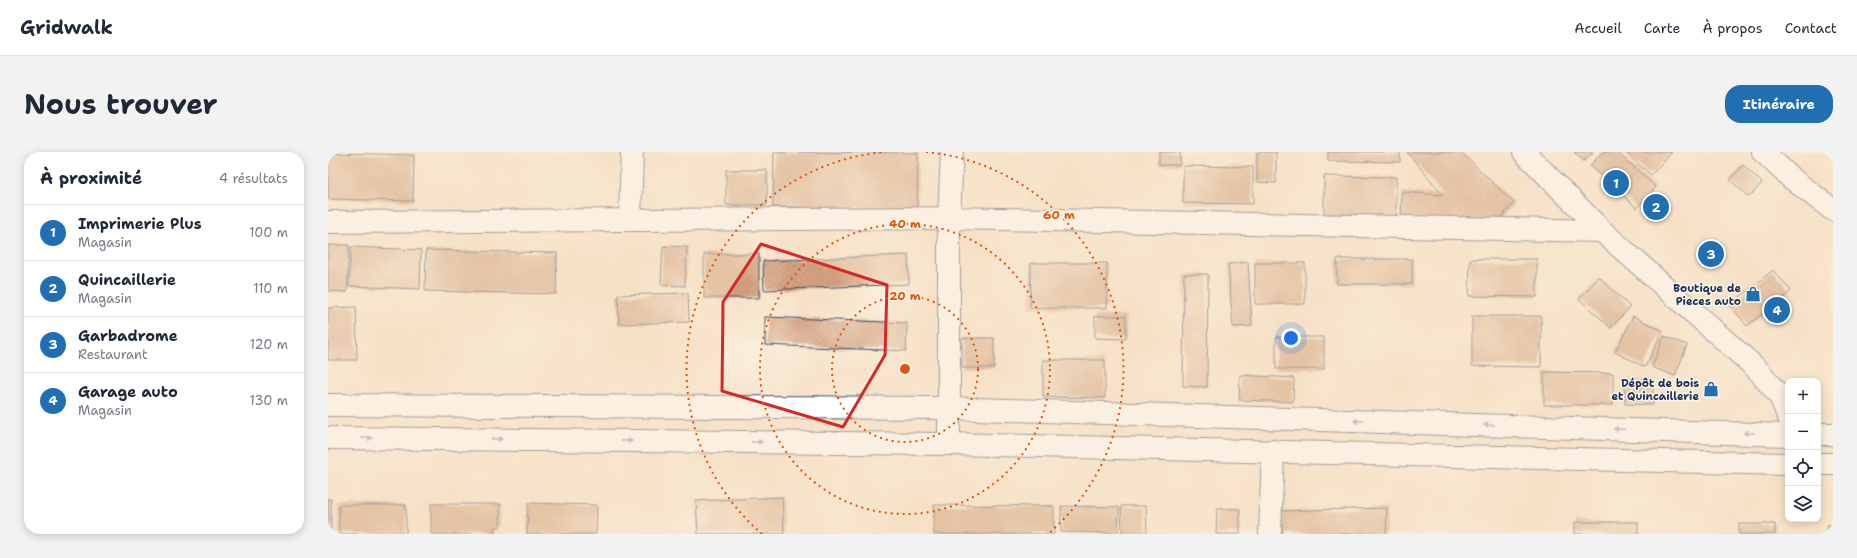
<!DOCTYPE html>
<html lang="fr">
<head>
<meta charset="utf-8">
<style>
	body { margin:0; font-family:"Shantell Sans",sans-serif; background:#f2f2f3; color:#1f2937 }
	.controls { position:absolute; right:12px; bottom:12px; display:grid; overflow:hidden; border-radius:8px; box-shadow:0 2px 10px #0003 }
	.controls button { width:36px; height:36px; display:grid; place-items:center; padding:0; border:0; border-bottom:1px solid #e0e1e3; background:#fff; color:#1f2937; font:20px sans-serif }
	.you { position:absolute; left:963px; top:186px; width:14px; height:14px; margin:-10px; border:3px solid #fff; border-radius:50%; background:#1a73e8; box-shadow:0 0 0 6px #1a73e833 }
	.badge { display:grid; place-items:center; width:26px; height:26px; border-radius:50%; background:#1f6fb2; color:#fff; font-size:13px; font-weight:700 }
	.pin { position:absolute; translate:-50% -50%; border:2px solid #fff; box-shadow:0 1px 4px #0006 }
	.list { margin:0; padding:0; list-style:none }
	h2 { display:flex; justify-content:space-between; align-items:center; height:52px; margin:0; padding:0 16px; font-size:17px }
	h2 small { font-size:13px; font-weight:400; color:#747a83 }
	.list li { display:grid; grid-template-columns:26px 1fr auto; gap:12px; align-items:center; box-sizing:border-box; height:56px; padding:0 16px; border-top:1px solid #e0e1e3 }
	.list b { display:block; font-size:15px; white-space:nowrap }
	.list p { margin:0; font-size:13px; white-space:nowrap; color:#747a83 }
	.list em { font-size:13px; font-style:normal; color:#747a83 }
	.icon { flex:none; width:22px; height:22px; fill:none; stroke:currentColor; stroke-width:2; stroke-linecap:round; stroke-linejoin:round }
	.map { position:relative; flex:none; width:1505px; height:382px; overflow:hidden; border-radius:16px }
	header { display:flex; align-items:center; gap:24px; box-sizing:border-box; height:56px; padding:0 20px; background:#fff; border-bottom:1px solid #e0e1e3 }
	header strong { font-size:19px }
	nav { display:flex; gap:22px; margin-inline-start:auto; font-size:14px }
	.intro { display:flex; align-items:center; justify-content:space-between; box-sizing:border-box; height:96px; padding:0 24px }
	h1 { margin:0; font-size:28px }
	.button { padding:10px 18px; border-radius:16px; background:#1f6fb2; color:#fff; font-size:14px; font-weight:700 }
	main { display:flex; gap:24px; padding:0 24px }
	aside { flex:1; background:#fff; border-radius:16px; box-shadow:0 2px 10px #0003 }
	.map>svg:first-child { display:block }
</style>
</head>
<body>
<header>
<strong>Gridwalk</strong>
<nav><a>Accueil</a><a>Carte</a><a>À propos</a><a>Contact</a></nav>
</header>
<div class="intro"><h1>Nous trouver</h1><a class="button">Itinéraire</a></div>
<main>
<aside>
<h2>À proximité<small>4 résultats</small></h2>
<ul class="list">
<li><span class="badge">1</span><div><b>Imprimerie Plus</b><p>Magasin</p></div><em>100 m</em></li>
<li><span class="badge">2</span><div><b>Quincaillerie</b><p>Magasin</p></div><em>110 m</em></li>
<li><span class="badge">3</span><div><b>Garbadrome</b><p>Restaurant</p></div><em>120 m</em></li>
<li><span class="badge">4</span><div><b>Garage auto</b><p>Magasin</p></div><em>130 m</em></li>
</ul>
</aside>
<div class="map">
<svg width="1505" height="382" viewBox="0 0 1505 382">
	<defs>
		<pattern id="building-hatch" width="6" height="6" patternUnits="userSpaceOnUse"><rect width="6" height="6" fill="#d6a380"/><path d="M-1 1l2-2M0 6l6-6M5 7l2-2" fill="none" stroke="#ad856c"/></pattern>
	</defs>
	<rect width="100%" height="100%" fill="#fcf5e5"/>
	<filter id="ink" filterUnits="userSpaceOnUse"><feTurbulence type="fractalNoise" baseFrequency=".025" numOctaves="2"/><feDisplacementMap in="SourceGraphic" scale="8" xChannelSelector="R" yChannelSelector="G"/><feConvolveMatrix kernelMatrix="1 2 1 2 8 2 1 2 1" color-interpolation-filters="sRGB"/></filter>
	<filter id="wash" filterUnits="userSpaceOnUse"><feTurbulence type="fractalNoise" baseFrequency=".012" numOctaves="4" result="noise"/><feDisplacementMap in="SourceGraphic" scale="16" xChannelSelector="R" yChannelSelector="G"/><feGaussianBlur stdDeviation="0.9" result="paint"/><feColorMatrix in="noise" values="0 0 0 0 0 0 0 0 0 0 0 0 0 0 0 0 0 1.4 0 .05"/><feComposite in="paint" operator="in"/></filter>
	<g filter="url(#wash)">
		<rect width="100%" height="100%" fill="#f6e1c7"/>
		<g id="blocks">
			<path fill="url(#building-hatch)" d="M446,0L590,1L589,57L445,55Z
				M831,0H852V13H831Z
				M929,0H948V31L929,30Z
				M1000,0H1072V10L1000,9Z
				M1079,0H1133L1186,51L1170,69L1073,67L1074,40L1115,43Z
				M1246,0H1265L1256,9Z
				M1274,0H1289L1328,35L1309,56L1262,14Z
				M1297,0H1344L1323,23Z
				M0,1L86,3L85,49L0,47Z
				M1415,13L1434,31L1421,45L1402,28Z
				M855,14L925,15V52L855,51Z
				M398,18H439V53H398Z
				M996,24L1068,25V67H996Z
				M0,93H21L19,140L0,139Z
				M335,94L359,95L357,134L333,133Z
				M23,95L93,98L92,137L21,134Z
				M98,98L229,101L228,142L97,139Z
				M376,102H431V146H376Z
				M580,103L581,132L436,138L435,109Z
				M1009,107H1084V132H1009Z
				M1142,107H1209V145L1141,144Z
				M920,110L924,174L905,175L900,112Z
				M703,111H779V156H702Z
				M927,111H977V152H927Z
				M1445,118L1463,139L1419,174L1402,153Z
				M856,122H880L879,235L855,234Z
				M1271,125L1302,155L1283,176L1251,147Z
				M360,141L361,170L291,172L290,143Z
				M28,155L29,208H0V156Z
				M767,164H798V187L767,186Z
				M1144,164H1213V215L1144,214Z
				M1305,164L1335,179L1317,215L1287,200Z
				M437,165L579,171L578,199L437,193Z
				M1336,184L1359,193L1347,224L1324,215Z
				M948,185H996V217H948Z
				M634,186H666V216H634Z
				M715,208H777V246L715,245Z
				M1216,220L1285,221V253H1216Z
				M912,223L966,226L965,250L911,248Z
				M1297,228H1325V253L1297,252Z
				M454,345L456,382H370L368,349Z
				M0,347H3V382H0Z
				M200,351L269,353L268,382H199Z
				M103,352H172V375H166V382H103Z
				M11,353H78V382H11Z
				M606,353L726,354V382H606Z
				M733,354L791,355L790,381L733,380Z
				M793,354H818L819,381L794,382Z
				M1059,356L1058,382H955L952,359Z
				M889,357H912V382H888Z
				M1247,370H1310V382H1247Z
				M1411,372H1447V382H1411Z
				M1500,373H1505V382H1500Z"/>
		</g>
	</g>
	<g filter="url(#ink)">
		<use href="#blocks" fill-opacity="0" stroke="#3c4a6e" stroke-width="1"/>
		<g fill="none" stroke-linecap="round" stroke-linejoin="round">
			<defs>
				<path id="minor" d="M1196,0L1274,79L1430,218L1453,246L1460,264
					M1435,0L1463,26L1505,58
					M302,68L304,0
					M0,70L621,66L1274,79
					M621,292V66L624,0
					M942,382L945,299"/>
				<path id="major" d="M0,253L619,256L1460,283
					M1490,282H1505
					M0,286L621,292L1460,312
					M1490,312H1505"/>
			</defs>
			<use href="#minor" stroke="#3c4a6e" stroke-width="24"/>
			<use href="#major" stroke="#3c4a6e" stroke-width="24"/>
			<use href="#minor" stroke="#fff" stroke-width="22"/>
			<use href="#major" stroke="#fff" stroke-width="22"/>
		</g>
		<defs><path id="oneway-solid" d="M-6-.8H1V-3.2L6.5 0L1 3.2V.8H-6Z"/></defs>
		<g fill="#8d97ae">
			<use href="#oneway-solid" transform="translate(1031 269) rotate(-178)"/>
			<use href="#oneway-solid" transform="translate(1161 273) rotate(-178)"/>
			<use href="#oneway-solid" transform="translate(1291 277) rotate(-178)"/>
			<use href="#oneway-solid" transform="translate(1421 281) rotate(-178)"/>
			<use href="#oneway-solid" transform="translate(39 286) rotate(1)"/>
			<use href="#oneway-solid" transform="translate(169 287) rotate(1)"/>
			<use href="#oneway-solid" transform="translate(299 289) rotate(1)"/>
			<use href="#oneway-solid" transform="translate(429 290) rotate(1)"/>
		</g>
	</g>
	<path d="M0 0H1505V382H0ZM433,92L559,133L557,203L515,275L394,239L395,150Z" fill="#f6e1c7" fill-opacity=".55" fill-rule="evenodd"/>
	<path fill="none" stroke="#d62828" stroke-width="3" stroke-linejoin="round" d="M433,92L559,133L557,203L515,275L394,239L395,150Z"/>
	<g fill="none" stroke="#de5710" stroke-width="2" stroke-dasharray="2 4">
		<circle cx="577" cy="217" r="73"/>
		<circle cx="577" cy="217" r="145"/>
		<path d="M434 382A218 218 0 0 1 556 0M598 0A218 218 0 0 1 720 382"/>
	</g>
	<defs>
		<symbol id="shop-bare" viewBox="-9 -9 18 18"><path d="M-5-2.5h2.3a2.7 3.5 0 0 1 5.4 0H5L5.5 6h-11ZM-1.5-2.5h3a1.5 2.3 0 0 0-3 0Z" fill="#1f6fb2" stroke="#fcf5e5" stroke-width="2.5" paint-order="stroke"/></symbol>
	</defs>
	<g fill-rule="evenodd">
		<use href="#shop-bare" x="1414" y="131" width="22" height="22"/>
		<use href="#shop-bare" x="1372" y="226" width="22" height="22"/>
	</g>
	<g text-anchor="middle" dominant-baseline="central" stroke-width="3" stroke-linejoin="round" paint-order="stroke">
		<g font-size="11" font-weight="bold" fill="#1b2f5e" stroke="#fcf5e5" text-anchor="end">
			<text x="1413" y="136">Boutique de<tspan x="1413" dy="13">Pieces auto</tspan></text>
			<text x="1371" y="231">Dépôt de bois<tspan x="1371" dy="13">et Quincaillerie</tspan></text>
		</g>
	</g>
	<circle cx="577" cy="217" r="6" fill="#de5710" stroke="#fcf5e5" stroke-width="2"/>
	<g font-size="12" text-anchor="middle" font-weight="bold" fill="#de5710" stroke="#fcf5e5" stroke-width="3" stroke-linejoin="round" paint-order="stroke">
		<text x="731" y="67">60 m</text>
		<text x="577" y="76">40 m</text>
		<text x="577" y="148">20 m</text>
	</g>
</svg>
<div class="controls">
<button>+</button>
<button>−</button>
<button><svg class="icon" aria-label="locate" viewBox="0 0 24 24"><circle cx="12" cy="12" r="6"/><path d="M12 2v4M12 18v4M2 12h4M18 12h4"/></svg></button>
<button><svg class="icon" aria-label="layers" viewBox="0 0 24 24"><path d="M12 4l9 5-9 5-9-5zM3 14l9 5 9-5"/></svg></button>
</div>
<div class="you"></div>
<div class="pin badge" style="left:1288px;top:31px">1</div>
<div class="pin badge" style="left:1328px;top:55px">2</div>
<div class="pin badge" style="left:1383px;top:102px">3</div>
<div class="pin badge" style="left:1449px;top:158px">4</div>
</div>
</main>
</body>
</html>
